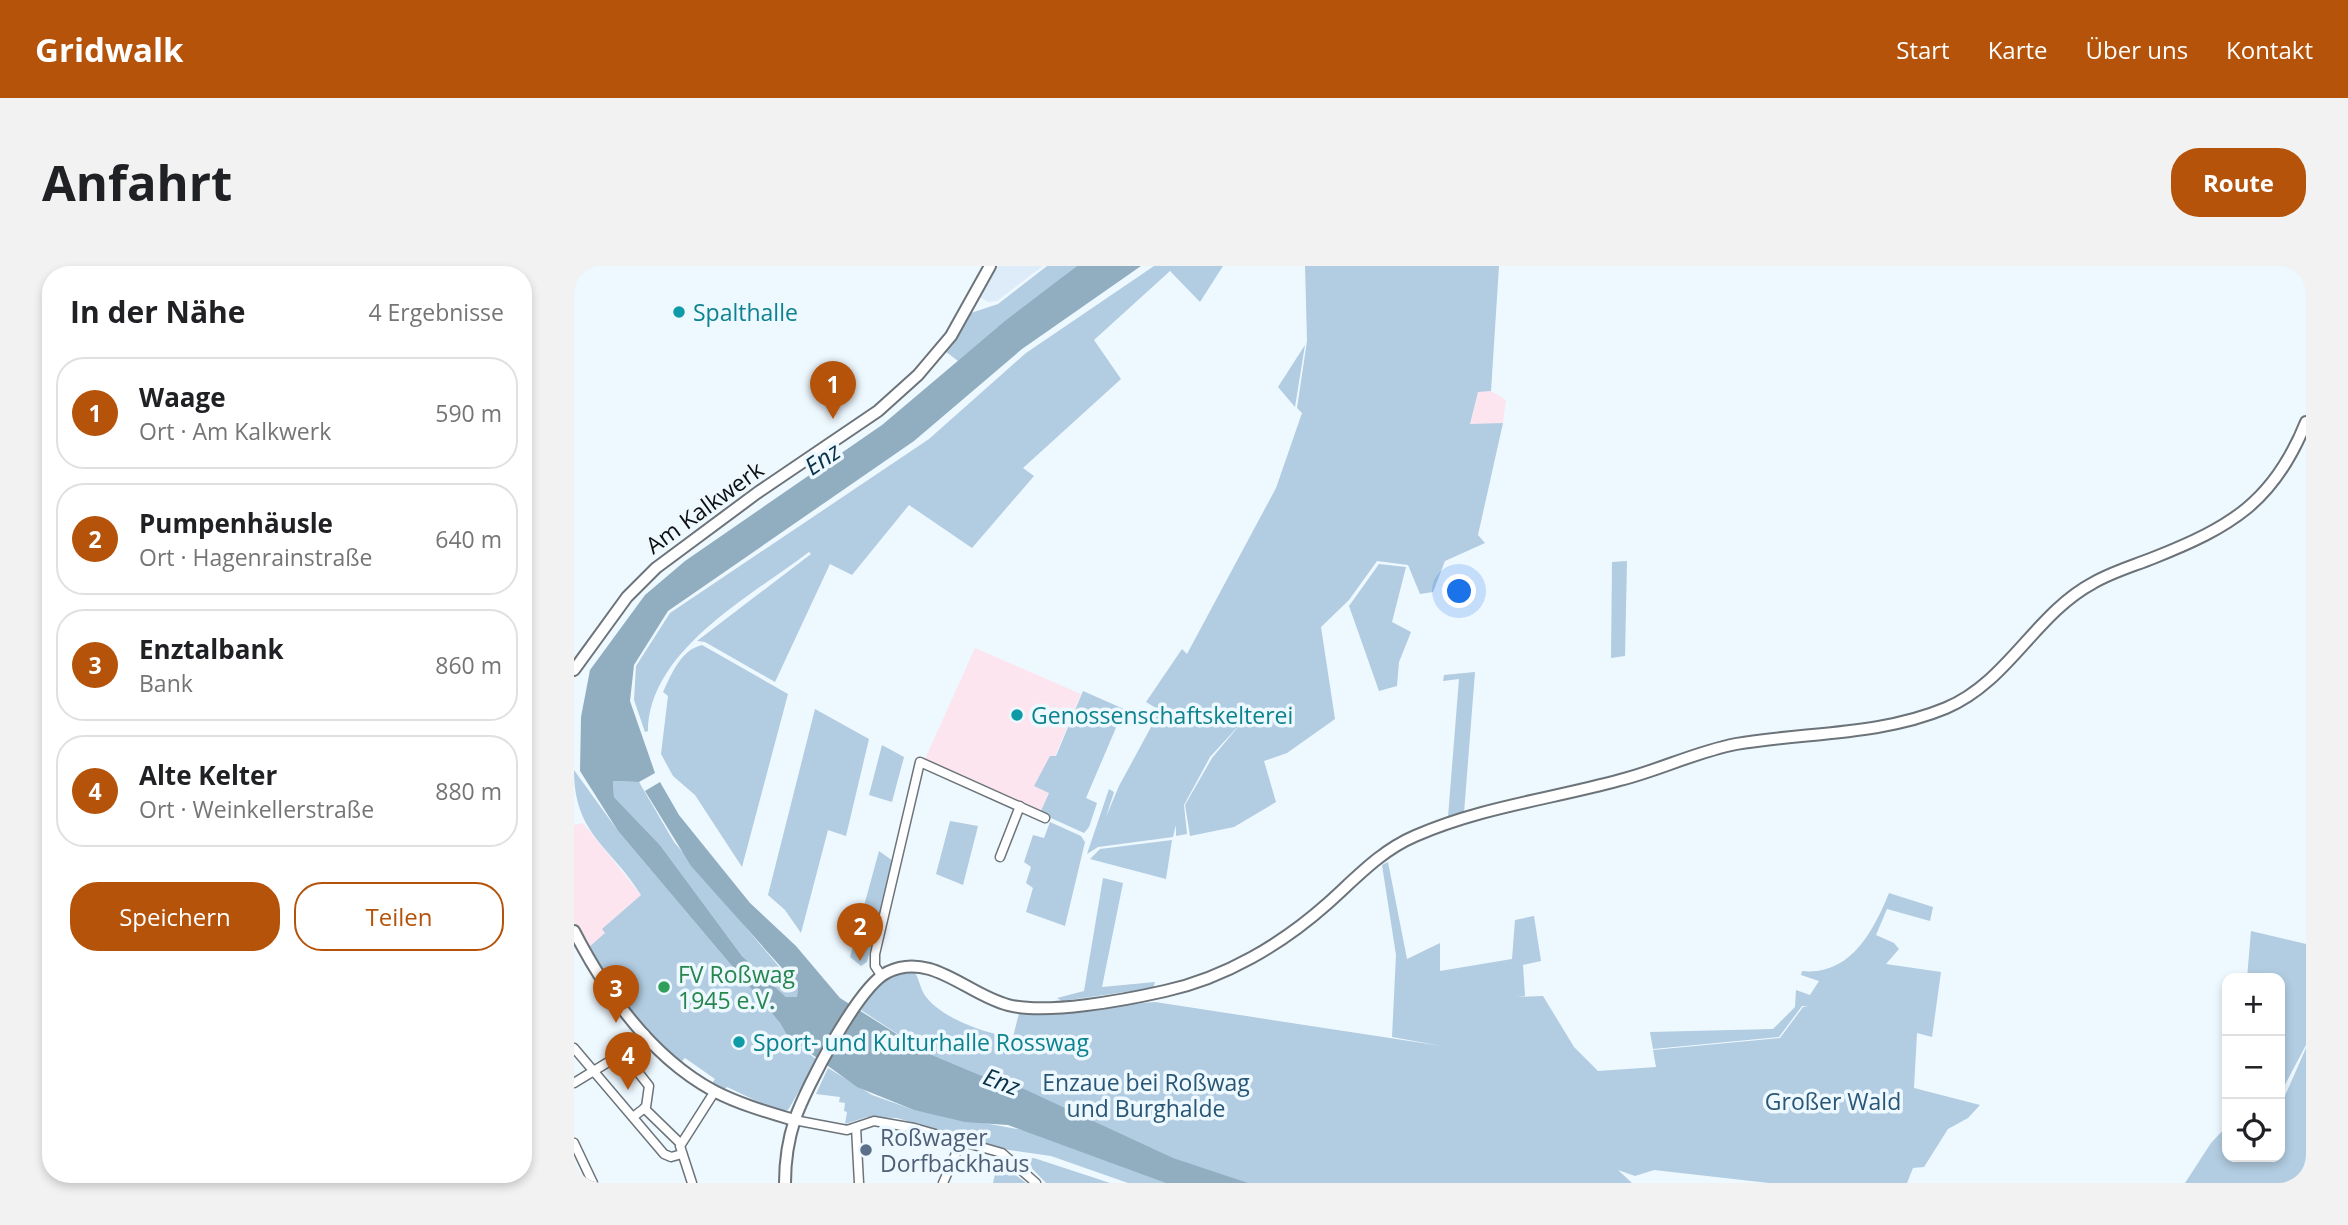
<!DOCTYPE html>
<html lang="de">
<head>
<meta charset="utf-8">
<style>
	body { margin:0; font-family:"Open Sans",sans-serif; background:#f2f2f2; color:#202124 }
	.controls { position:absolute; right:21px; bottom:21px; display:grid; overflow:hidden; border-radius:14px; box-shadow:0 4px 10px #0003 }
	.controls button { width:63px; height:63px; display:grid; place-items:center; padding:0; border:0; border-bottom:2px solid #e0e0e0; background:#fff; color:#202124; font:35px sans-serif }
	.you { position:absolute; left:886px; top:326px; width:24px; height:24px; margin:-18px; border:5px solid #fff; border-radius:50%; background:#1a73e8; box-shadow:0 0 0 10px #1a73e833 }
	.badge { display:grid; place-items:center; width:46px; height:46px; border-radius:50%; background:#b45309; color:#fff; font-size:23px; font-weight:700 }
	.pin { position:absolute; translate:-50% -58px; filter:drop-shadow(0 2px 4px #0008) }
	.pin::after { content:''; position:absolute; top:37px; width:24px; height:21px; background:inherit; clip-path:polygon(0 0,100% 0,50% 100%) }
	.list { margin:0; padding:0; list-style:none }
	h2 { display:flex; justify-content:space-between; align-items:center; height:91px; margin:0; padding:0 28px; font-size:30px }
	h2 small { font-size:23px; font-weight:400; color:#757577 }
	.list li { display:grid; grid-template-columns:46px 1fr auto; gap:21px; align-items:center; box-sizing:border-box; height:112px; margin:0 14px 14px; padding:0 14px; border:2px solid #e0e0e0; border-radius:28px }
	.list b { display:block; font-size:26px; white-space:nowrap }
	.list p { margin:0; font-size:23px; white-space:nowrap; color:#757577 }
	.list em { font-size:23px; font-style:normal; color:#757577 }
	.actions { display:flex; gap:14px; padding:21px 28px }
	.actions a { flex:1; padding:16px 0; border:2px solid #b45309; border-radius:28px; text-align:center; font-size:24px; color:#b45309 }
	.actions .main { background:#b45309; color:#fff }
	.icon { flex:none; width:38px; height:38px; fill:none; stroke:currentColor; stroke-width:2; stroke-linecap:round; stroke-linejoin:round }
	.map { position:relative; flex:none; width:1732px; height:917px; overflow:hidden; border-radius:28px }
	header { display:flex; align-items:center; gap:42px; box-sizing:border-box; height:98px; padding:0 35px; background:#b45309; color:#fff }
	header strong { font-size:33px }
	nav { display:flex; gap:38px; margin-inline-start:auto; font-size:24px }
	.intro { display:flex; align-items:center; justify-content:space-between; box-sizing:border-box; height:168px; padding:0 42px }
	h1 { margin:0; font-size:49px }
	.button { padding:18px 32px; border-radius:28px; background:#b45309; color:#fff; font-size:24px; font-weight:700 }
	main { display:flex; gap:42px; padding:0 42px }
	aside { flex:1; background:#fff; border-radius:28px; box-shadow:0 4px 10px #0003 }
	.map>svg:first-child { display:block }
</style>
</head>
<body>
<header>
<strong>Gridwalk</strong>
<nav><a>Start</a><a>Karte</a><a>Über uns</a><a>Kontakt</a></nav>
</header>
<div class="intro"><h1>Anfahrt</h1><a class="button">Route</a></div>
<main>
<aside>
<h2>In der Nähe<small>4 Ergebnisse</small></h2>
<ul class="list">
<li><span class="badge">1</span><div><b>Waage</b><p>Ort · Am Kalkwerk</p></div><em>590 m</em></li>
<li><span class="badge">2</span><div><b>Pumpenhäusle</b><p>Ort · Hagenrainstraße</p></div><em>640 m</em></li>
<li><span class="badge">3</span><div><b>Enztalbank</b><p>Bank</p></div><em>860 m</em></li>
<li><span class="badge">4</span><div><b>Alte Kelter</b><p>Ort · Weinkellerstraße</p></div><em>880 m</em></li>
</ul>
<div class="actions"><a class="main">Speichern</a><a>Teilen</a></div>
</aside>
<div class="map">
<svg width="1732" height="917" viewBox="0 0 1732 917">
	<rect width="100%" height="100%" fill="#eef8ff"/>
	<path fill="#fde5ef" d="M917,125L932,134L929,157L896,159L904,126Z
		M401,382L507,428L481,490L461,520L475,526L466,547L351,493Z
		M9,557L67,629L28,663L32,667L14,682L0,655V559Z"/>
	<path fill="#ddecf8" d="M421,0H469L423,35L414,36L406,31Z"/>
	<path fill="#b2cce1" d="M473,0H503L384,95L371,85L397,47L424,38Z
		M580,0H649L626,36L596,5L520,74L547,113L449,202L460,210L398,282L335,239L278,309L256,298L201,416L131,376L123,375L237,288L235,286C177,330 75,384 74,465L71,466L60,434L62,400L96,347L355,173L452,87Z
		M731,0H925L917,125L904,126L896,158L929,157L904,269L911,277L871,295L859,326L846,328L834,299L803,295L775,334L747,361L761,453L713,487L690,495L702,536L660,561L616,570L611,539L638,492L669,455L636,491L610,539L613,568L602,570V559L599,571L524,581L513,588L535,523L540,526L532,551L545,520L583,450L591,449L592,443L590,447L572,436L608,383L613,388L702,222L728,147L723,142L733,75Z
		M731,79L721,141L704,121Z
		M1053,295L1051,390L1037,392L1038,296Z
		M805,298L832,301L818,356L837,366L825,396L823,420L805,425L775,340Z
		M128,379L214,428L168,601L121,529L99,510L87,488L94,430L89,426C98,407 107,384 128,379Z
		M901,406L890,547L874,551L885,413L869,415L870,409Z
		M509,425L550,443L512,532L523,537L515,561L510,567L466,547L475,527L460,520L476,490H482Z
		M241,443L295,473L272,570L254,564L227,667L211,644L194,629Z
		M308,479L330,491L318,536L295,529Z
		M0,504L44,565L206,757L214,771L243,794L214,844L204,845L153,821L149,825L137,819L141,813L111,792L106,797L53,742L14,682L31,667L28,663L67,629C37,580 0,569 0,504Z
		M39,515L65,516L100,576L212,709L224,720L223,732L212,731L168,690L86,579L40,531Z
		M376,555L404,560L389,619L362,608Z
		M476,556L507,570L511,576L491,660L452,646L459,622L452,617L457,601L450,596L459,569L470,572Z
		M598,574L592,613L516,593L526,583Z
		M305,585L319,595L293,696L287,700L276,691Z
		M814,596L833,693L866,677V705L938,693L941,654L960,650L967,695L949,699L951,730L941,731L969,730L1000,781L1024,805L1082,801L1079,784L1206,772L1229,741L1234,740H1228L1205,771L1079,783L1076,766L1199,763L1221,741L1222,724L1236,729L1245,715L1227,709L1228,705C1276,710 1299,666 1315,627L1359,641L1356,655L1313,643L1302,669L1320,677L1325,683L1312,698L1367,706L1358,771L1343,767L1340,822L1406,839L1394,852L1374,863L1350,901L1339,902L1333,917H1195L1080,904L1061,910L1044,904L1058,917H554L477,890L428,883L323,852L293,851L271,858L273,846L270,845L271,837L265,836L266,831L242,828L254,802L298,829L340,844L454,865L452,824L406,809L351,786L287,744C300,723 315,706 341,707C345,713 346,721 350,728C364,751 414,769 439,771L445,747L581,736L868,780L818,771L822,689L808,599Z
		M529,612L549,617L528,721L581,716L579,722L488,735L483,732L510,725Z
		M1677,665L1732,678V779L1706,828V712H1673Z
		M1732,782V917H1611L1637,877L1653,860V891H1706V841Z
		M460,892L536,917H472L449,893Z
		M424,895L452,917H419Z"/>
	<path fill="#91aec1" d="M503,0H567L448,83L340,175L94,345L60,399L56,435L81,507L65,516L39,515L40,531L86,579L168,690L212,731H223L224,720L117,600L71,525L86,516L105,549L176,637L222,680L266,732L351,786L406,809L450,823L599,892L674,917H592L434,859L391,856L340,844L283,821L214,771L206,757L44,565L6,505L7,451L16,404L71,329L111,295L308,159L431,55Z"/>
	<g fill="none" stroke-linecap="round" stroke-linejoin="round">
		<defs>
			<path id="street" d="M426,591L446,540
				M307,709L301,700V688L346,496L471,552
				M0,782L90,888L97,891L108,888
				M49,787L75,820L72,841L59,851
				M0,817L49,787L71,768
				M70,842L107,878
				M220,854L273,864L300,855L340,862L428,887L462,917
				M282,861L285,917
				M0,877L19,917
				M118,917L106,880L141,825
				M369,917L387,876"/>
			<path id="secondary" d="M0,404L53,331L82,302L183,227L304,145L344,109L377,70L416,0
				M0,665C32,727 77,791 140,825C165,838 193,846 220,854
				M211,917C211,895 214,874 221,853C232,821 285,719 314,706C357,685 394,729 434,739C473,749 551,734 591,725C651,712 708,678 753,638C781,613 806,585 841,570C907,541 977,533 1046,514C1086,504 1121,486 1162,478C1231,466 1305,470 1372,442C1434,416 1461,348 1519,317C1538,306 1559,300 1579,292C1657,261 1700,236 1732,156"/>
		</defs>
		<use href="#street" stroke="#6c747a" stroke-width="11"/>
		<use href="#secondary" stroke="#6c747a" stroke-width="14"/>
		<use href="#street" stroke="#fff" stroke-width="8"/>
		<use href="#secondary" stroke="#fff" stroke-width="10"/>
	</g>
	<g fill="#0f9aa8" stroke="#eef8ff" stroke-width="2.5">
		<circle cx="105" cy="46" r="7"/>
		<circle cx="443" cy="449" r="7"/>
		<circle cx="165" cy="776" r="7"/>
	</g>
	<circle fill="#2e9e5b" stroke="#eef8ff" stroke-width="2.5" cx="90" cy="721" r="7"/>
	<circle fill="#5c6f8a" stroke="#eef8ff" stroke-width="2.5" cx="292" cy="884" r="7"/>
	<g text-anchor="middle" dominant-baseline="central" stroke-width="7" stroke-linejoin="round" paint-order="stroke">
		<g font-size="23" fill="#0d838f" stroke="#eef8ff" text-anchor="start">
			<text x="119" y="46">Spalthalle</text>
			<text x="457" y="449">Genossenschaftskelterei</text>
			<text x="179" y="776">Sport- und Kulturhalle Rosswag</text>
		</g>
		<g font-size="23" fill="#0d1013" stroke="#eef8ff">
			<text transform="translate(130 241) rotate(-36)">Am Kalkwerk</text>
		</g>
		<g font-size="23" fill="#27864d" stroke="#eef8ff" text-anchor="start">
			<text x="104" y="708">FV Roßwag<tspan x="104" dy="26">1945 e.V.</tspan></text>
		</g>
		<g font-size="23" fill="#2a5676" stroke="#eef8ff">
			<text x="572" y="816">Enzaue bei Roßwag<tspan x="572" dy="26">und Burghalde</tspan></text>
			<text x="1259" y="835">Großer Wald</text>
		</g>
		<g font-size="23" fill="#4e5e75" stroke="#eef8ff" text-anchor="start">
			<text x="306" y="871">Roßwager<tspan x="306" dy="26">Dorfbackhaus</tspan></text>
		</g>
		<g font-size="24" font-style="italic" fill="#083146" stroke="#eef8ff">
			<text transform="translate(248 192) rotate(-34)">Enz</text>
			<text transform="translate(428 815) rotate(20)">Enz</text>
		</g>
	</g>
</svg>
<div class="controls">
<button>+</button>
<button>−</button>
<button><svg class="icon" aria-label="locate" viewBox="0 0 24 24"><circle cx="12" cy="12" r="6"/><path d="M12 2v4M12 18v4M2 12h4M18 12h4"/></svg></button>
</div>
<div class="you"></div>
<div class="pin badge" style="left:259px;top:153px">1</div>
<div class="pin badge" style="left:286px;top:695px">2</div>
<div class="pin badge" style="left:42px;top:757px">3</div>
<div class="pin badge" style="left:54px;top:824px">4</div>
</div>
</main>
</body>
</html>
